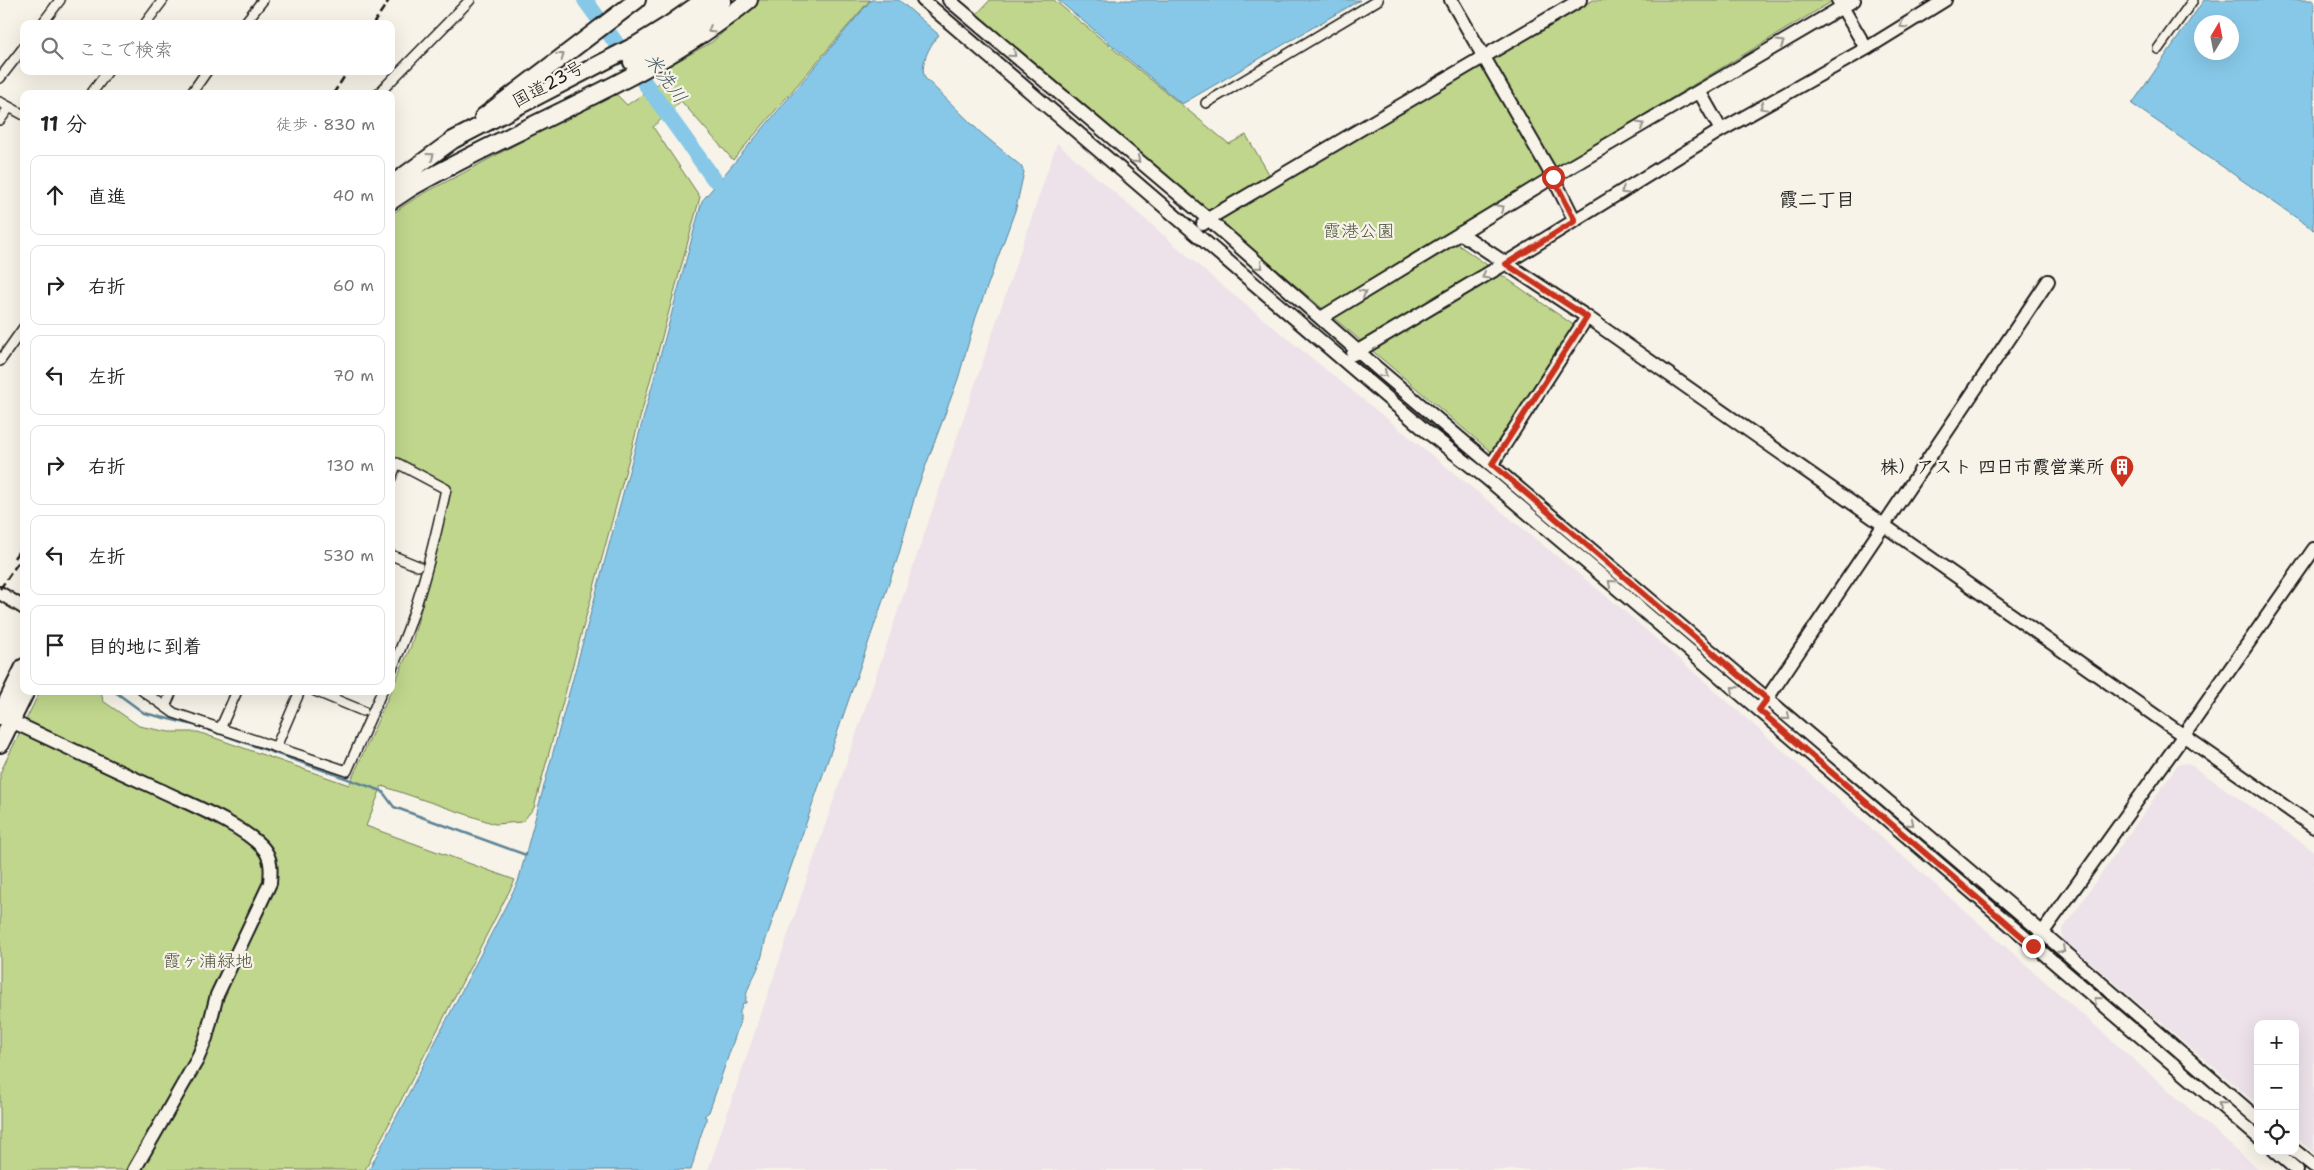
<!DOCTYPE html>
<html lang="ja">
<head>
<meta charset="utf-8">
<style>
	body { margin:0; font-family:"Shantell Sans","Klee One",sans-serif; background:#f6f6f6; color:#222 }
	.controls { position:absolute; right:15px; bottom:15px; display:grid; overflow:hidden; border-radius:10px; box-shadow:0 5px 20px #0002 }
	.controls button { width:45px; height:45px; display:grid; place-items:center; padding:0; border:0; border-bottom:1px solid #e0e0e0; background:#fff; color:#222; font:25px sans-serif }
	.compass { position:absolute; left:2194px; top:15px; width:45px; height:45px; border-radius:50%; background:#fff; box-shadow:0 5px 20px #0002; rotate:10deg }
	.stop { position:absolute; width:15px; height:15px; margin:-11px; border:4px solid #c8321e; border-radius:50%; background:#fff }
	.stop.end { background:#c8321e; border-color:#fff; box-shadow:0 1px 5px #0008 }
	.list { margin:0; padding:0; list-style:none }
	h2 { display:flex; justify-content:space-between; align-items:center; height:65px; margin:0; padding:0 20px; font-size:21px }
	h2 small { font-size:16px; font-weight:400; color:#767676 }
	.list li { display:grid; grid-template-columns:32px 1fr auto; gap:15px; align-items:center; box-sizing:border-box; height:80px; margin:0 10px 10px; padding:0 10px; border:1px solid #e0e0e0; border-radius:10px }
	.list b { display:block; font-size:19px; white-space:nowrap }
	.list em { font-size:16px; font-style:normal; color:#767676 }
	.icon { flex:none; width:28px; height:28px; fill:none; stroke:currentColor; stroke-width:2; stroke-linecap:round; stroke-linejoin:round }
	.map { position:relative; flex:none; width:2314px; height:1170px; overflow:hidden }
	.search { position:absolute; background:#fff; box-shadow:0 5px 20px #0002; left:20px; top:20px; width:375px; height:55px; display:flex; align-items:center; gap:12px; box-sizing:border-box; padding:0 18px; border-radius:10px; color:#767676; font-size:19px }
	.panel { position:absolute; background:#fff; box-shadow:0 5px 20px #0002; left:20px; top:90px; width:375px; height:605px; border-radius:10px }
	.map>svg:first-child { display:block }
</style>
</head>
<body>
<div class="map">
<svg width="2314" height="1170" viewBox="0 0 2314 1170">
	<rect width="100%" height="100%" fill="#f7f3e8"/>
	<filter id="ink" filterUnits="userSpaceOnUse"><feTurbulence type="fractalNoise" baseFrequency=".02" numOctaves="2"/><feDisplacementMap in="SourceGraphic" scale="10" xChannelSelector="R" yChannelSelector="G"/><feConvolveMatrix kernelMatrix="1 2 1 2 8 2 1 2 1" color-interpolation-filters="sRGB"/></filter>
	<g filter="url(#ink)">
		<path fill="#ede2e9" d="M1057,143L1220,284L1621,608L2259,1170H708Z
			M2188,763L2314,851V1153L2295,1137V1024H2258V1105L2063,939L2062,930L2178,764Z"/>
		<path fill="#bfd68c" stroke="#6e7954" d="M760,0H870L733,160L681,101L653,127L700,197L534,808L522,822L495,824L382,786L366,826L515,880L365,1170H0V773L40,691H101L103,701L139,726L169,732H198L349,785L411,646L433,565L451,491L406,466L391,460V215C415,196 441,185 467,171C516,144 565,118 615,93L627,105L665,79V68L712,42Z
			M990,0H1054L1229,144L1246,135L1275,184L1593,0H1830L1831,2L1444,235L1575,326L1491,452L977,14Z"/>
		<path fill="#87c8e8" stroke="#5c8396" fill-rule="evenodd" d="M871,0H899L939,35C930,45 919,64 925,78L980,132L1021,166L1024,172L1016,208L976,317L958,379L916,492L898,557L765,942C763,952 761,961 757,970C753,979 744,993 746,1003H743L740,1011V1022L709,1112L704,1116L706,1117V1121C699,1138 696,1153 691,1170H369L518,882L702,201Z
			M1058,0H1360L1182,104Z
			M2204,0H2314V230L2132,104ZM2232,22V52H2202V22Z"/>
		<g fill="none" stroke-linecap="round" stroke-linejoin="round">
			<path stroke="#5c8396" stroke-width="2.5" d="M114,691L144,713L198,726L382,791L394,807L526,855"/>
			<path stroke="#87c8e8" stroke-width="16" d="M585,0L714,179"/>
			<defs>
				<path id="street" d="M42,24L60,0
					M145,24L163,0
					M244,24L263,0
					M2158,49L2193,0
					M0,78L24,47
					M91,94L108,71
					M191,94L207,71
					M378,94L470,0
					M0,102L24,115
					M1206,103L1378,0
					M0,120L9,108
					M0,361L24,327
					M391,478L397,463L446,489C432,553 418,611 391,671
					M391,555L418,566
					M143,691L174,713L347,771L382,691
					M315,691L363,711
					M165,707L172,691
					M220,729L237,691
					M276,747L300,691"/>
				<path id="secondary" d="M923,0L1426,431L1485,477L1613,585L2258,1137
					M949,0L1208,219L1377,368L2043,933L2258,1119
					M1451,0L1553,177L1575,221
					M1838,0L1866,48
					M1699,91L1721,130
					M1203,224L1208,219L1580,0
					M1460,233L1587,317L2314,827
					M1321,318L1553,177L1854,0
					M1353,354L1506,263L1718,132L1869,47L1945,0
					M1492,464L1587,317
					M0,593L24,608
					M1762,706L2048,281
					M11,721C61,744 110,768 160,790C189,804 241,824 263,848C272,858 271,871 270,883L217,995L206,1038L197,1060L134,1170
					M2038,939L2184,735L2314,549
					M2275,1151L2297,1170
					M2295,1151L2314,1166"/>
				<path id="highway" d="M632,62L677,34L723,0
					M483,117L637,0
					M391,185L453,140L636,45L670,24L704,0
					M407,190C518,125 650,81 749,0
					M391,201L415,185
					M0,716L24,667
					M0,744L26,691"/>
			</defs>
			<use href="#street" stroke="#1c1c1c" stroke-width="12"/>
			<use href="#secondary" stroke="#1c1c1c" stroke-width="16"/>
			<use href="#highway" stroke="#1c1c1c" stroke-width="20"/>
			<use href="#street" stroke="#f7f3e8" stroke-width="9"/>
			<use href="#secondary" stroke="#f7f3e8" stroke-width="12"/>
			<use href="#highway" stroke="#f7f3e8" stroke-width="16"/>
			<path stroke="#1c1c1c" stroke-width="2.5" stroke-dasharray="8 4" stroke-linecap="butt" d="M373,24L389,0
				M333,94L348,71
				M14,558L24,544
				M0,589L24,554"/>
		</g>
		<defs><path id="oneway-chevron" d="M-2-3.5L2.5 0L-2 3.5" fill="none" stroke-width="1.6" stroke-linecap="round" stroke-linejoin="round" transform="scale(1.25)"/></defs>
		<g stroke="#94928c">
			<use href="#oneway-chevron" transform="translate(1903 25) rotate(148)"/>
			<use href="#oneway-chevron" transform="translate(711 30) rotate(148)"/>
			<use href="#oneway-chevron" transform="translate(1781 43) rotate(-30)"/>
			<use href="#oneway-chevron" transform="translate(1013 54) rotate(40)"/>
			<use href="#oneway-chevron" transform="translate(561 56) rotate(-37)"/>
			<use href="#oneway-chevron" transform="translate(1763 107) rotate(151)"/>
			<use href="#oneway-chevron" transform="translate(1641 125) rotate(-30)"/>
			<use href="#oneway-chevron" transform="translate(431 156) rotate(-36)"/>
			<use href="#oneway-chevron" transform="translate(1137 160) rotate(40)"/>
			<use href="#oneway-chevron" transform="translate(1624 191) rotate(148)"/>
			<use href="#oneway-chevron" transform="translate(1501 208) rotate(-31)"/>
			<use href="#oneway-chevron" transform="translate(1260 266) rotate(40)"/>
			<use href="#oneway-chevron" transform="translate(1485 276) rotate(150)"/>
			<use href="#oneway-chevron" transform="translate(1363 293) rotate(-31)"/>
			<use href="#oneway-chevron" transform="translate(1384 374) rotate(40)"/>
			<use href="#oneway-chevron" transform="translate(1611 583) rotate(-140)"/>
			<use href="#oneway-chevron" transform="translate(1734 689) rotate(-139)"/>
			<use href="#oneway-chevron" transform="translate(1787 717) rotate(41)"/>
			<use href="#oneway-chevron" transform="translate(1911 823) rotate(40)"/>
			<use href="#oneway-chevron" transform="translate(2062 950) rotate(41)"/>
			<use href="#oneway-chevron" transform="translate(2097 1000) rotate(-140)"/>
			<use href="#oneway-chevron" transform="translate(2221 1105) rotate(-139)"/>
		</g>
	</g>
	<g fill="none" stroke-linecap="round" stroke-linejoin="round" filter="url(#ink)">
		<path stroke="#c8321e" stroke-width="6" d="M1553,177L1575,221L1506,264L1587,317L1492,464L1767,699L1759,710L2033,946"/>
	</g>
	<defs>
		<symbol id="building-pin" viewBox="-11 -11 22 30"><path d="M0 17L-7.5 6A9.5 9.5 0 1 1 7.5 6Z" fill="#c8321e" stroke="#f7f3e8"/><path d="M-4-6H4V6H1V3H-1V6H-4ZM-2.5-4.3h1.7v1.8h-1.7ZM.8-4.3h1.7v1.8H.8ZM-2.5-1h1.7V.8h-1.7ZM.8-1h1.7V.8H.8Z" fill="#fff"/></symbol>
	</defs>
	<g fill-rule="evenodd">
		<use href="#building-pin" x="2108" y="453" width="28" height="38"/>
	</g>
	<g text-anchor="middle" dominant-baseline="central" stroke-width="4.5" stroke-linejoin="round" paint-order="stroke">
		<g font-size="18" fill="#1c1c1c" stroke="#f7f3e8">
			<text transform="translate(548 84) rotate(-28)">国道23号</text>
		</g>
		<g font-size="18" fill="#4d543e" stroke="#f7f3e8">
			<text x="1359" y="231">霞港公園</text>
			<text x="208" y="961">霞ヶ浦緑地</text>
		</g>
		<g font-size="18" font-weight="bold" fill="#1c1c1c" stroke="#f7f3e8" text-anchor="end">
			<text x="2104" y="467">株）アスト 四日市霞営業所</text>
		</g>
		<g font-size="19" font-style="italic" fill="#415863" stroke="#f7f3e8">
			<text transform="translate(666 78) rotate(54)">米洗川</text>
		</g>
		<g font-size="19" font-weight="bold" fill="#1c1c1c" stroke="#f7f3e8">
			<text x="1817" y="199">霞二丁目</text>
		</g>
	</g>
</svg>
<div class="controls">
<button>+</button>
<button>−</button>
<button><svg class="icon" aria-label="locate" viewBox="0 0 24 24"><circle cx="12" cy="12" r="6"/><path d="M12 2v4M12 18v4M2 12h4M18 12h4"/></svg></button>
</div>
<svg class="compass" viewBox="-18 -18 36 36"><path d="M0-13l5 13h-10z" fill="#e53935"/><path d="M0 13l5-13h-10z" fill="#767676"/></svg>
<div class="stop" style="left:1553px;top:177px"></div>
<div class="stop end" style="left:2033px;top:946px"></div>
<div class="search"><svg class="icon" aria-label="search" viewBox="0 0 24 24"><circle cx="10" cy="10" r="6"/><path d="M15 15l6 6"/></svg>ここで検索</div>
<section class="panel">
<h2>11 分<small>徒歩 · 830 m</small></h2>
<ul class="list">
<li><svg class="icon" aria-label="ahead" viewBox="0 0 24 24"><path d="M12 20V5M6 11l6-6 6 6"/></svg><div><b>直進</b></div><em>40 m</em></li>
<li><svg class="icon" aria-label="right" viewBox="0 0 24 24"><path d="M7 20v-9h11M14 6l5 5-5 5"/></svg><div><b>右折</b></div><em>60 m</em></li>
<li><svg class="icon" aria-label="left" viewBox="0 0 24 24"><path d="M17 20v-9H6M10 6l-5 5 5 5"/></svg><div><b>左折</b></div><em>70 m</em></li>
<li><svg class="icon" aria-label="right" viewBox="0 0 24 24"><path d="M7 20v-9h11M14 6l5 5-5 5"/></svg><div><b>右折</b></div><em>130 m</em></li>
<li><svg class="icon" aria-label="left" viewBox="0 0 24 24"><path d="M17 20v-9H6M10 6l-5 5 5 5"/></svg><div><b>左折</b></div><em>530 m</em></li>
<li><svg class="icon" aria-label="arrive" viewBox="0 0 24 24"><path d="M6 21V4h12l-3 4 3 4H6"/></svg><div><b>目的地に到着</b></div></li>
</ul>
</section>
</div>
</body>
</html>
